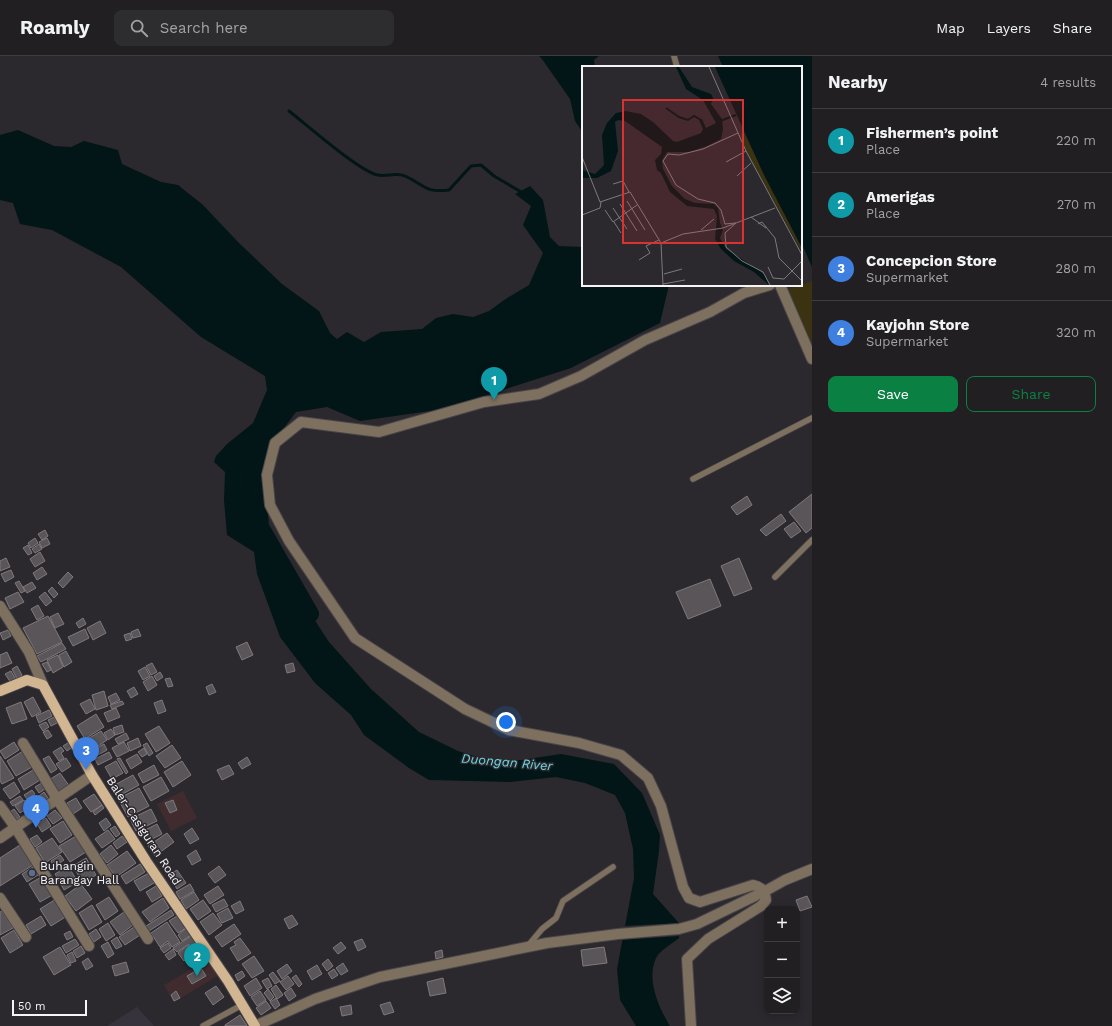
<!DOCTYPE html>
<html lang="en">
<head>
<meta charset="utf-8">
<style>
	body { margin:0; font-family:"Work Sans",sans-serif; background:#2d2c2f; color:#f1f3f6 }
	.controls { position:absolute; right:12px; bottom:12px; display:grid; overflow:hidden; border-radius:8px; box-shadow:0 2px 10px #0003 }
	.controls button { width:36px; height:36px; display:grid; place-items:center; padding:0; border:0; border-bottom:1px solid #3e3d40; background:#211f22; color:#f1f3f6; font:20px sans-serif }
	.scale { position:absolute; left:12px; bottom:10px; width:75px; box-sizing:border-box; padding-left:4px; border:2px solid #f6f4f7; border-top:0; font-size:11px; line-height:14px; white-space:nowrap; color:#f6f4f7; -webkit-text-stroke:3px #2c292e; paint-order:stroke }
	.you { position:absolute; left:506px; top:666px; width:14px; height:14px; margin:-10px; border:3px solid #fff; border-radius:50%; background:#1a73e8; box-shadow:0 0 0 6px #1a73e833 }
	.badge { display:grid; place-items:center; width:26px; height:26px; border-radius:50%; background:#0b8043; color:#fff; font-size:13px; font-weight:700 }
	.pin { position:absolute; translate:-50% -33px; filter:drop-shadow(0 1px 2px #0008) }
	.pin::after { content:''; position:absolute; top:21px; width:14px; height:12px; background:inherit; clip-path:polygon(0 0,100% 0,50% 100%) }
	.list { margin:0; padding:0; list-style:none }
	h2 { display:flex; justify-content:space-between; align-items:center; height:52px; margin:0; padding:0 16px; font-size:17px }
	h2 small { font-size:13px; font-weight:400; color:#a2a2a5 }
	.list li { display:grid; grid-template-columns:26px 1fr auto; gap:12px; align-items:center; box-sizing:border-box; height:64px; padding:0 16px; border-top:1px solid #3e3d40 }
	.list b { display:block; font-size:15px; white-space:nowrap }
	.list p { margin:0; font-size:13px; white-space:nowrap; color:#a2a2a5 }
	.list em { font-size:13px; font-style:normal; color:#a2a2a5 }
	.actions { display:flex; gap:8px; padding:12px 16px }
	.actions a { flex:1; padding:9px 0; border:1px solid #0b8043; border-radius:8px; text-align:center; font-size:14px; color:#0b8043 }
	.actions .main { background:#0b8043; color:#fff }
	.icon { flex:none; width:22px; height:22px; fill:none; stroke:currentColor; stroke-width:2; stroke-linecap:round; stroke-linejoin:round }
	.map { position:relative; flex:none; width:812px; height:970px; overflow:hidden }
	header { display:flex; align-items:center; gap:24px; box-sizing:border-box; height:56px; padding:0 20px; background:#211f22; border-bottom:1px solid #3e3d40 }
	header strong { font-size:19px }
	nav { display:flex; gap:22px; margin-inline-start:auto; font-size:14px }
	.search { width:280px; height:36px; background:#2d2c2f; display:flex; align-items:center; gap:10px; box-sizing:border-box; padding:0 14px; border-radius:8px; color:#a2a2a5; font-size:15px }
	main { display:flex }
	aside { flex:1; background:#211f22 }
	.map>svg:first-child { display:block }
</style>
</head>
<body>
<header>
<strong>Roamly</strong>
<div class="search"><svg class="icon" aria-label="search" viewBox="0 0 24 24"><circle cx="10" cy="10" r="6"/><path d="M15 15l6 6"/></svg>Search here</div>
<nav><a>Map</a><a>Layers</a><a>Share</a></nav>
</header>
<main>
<div class="map">
<svg width="812" height="970" viewBox="0 0 812 970">
	<rect width="100%" height="100%" fill="#2c292e"/>
	<path fill="#402c2f" d="M183,735L197,762L171,775L157,748Z
		M209,903L219,919L174,946L164,929Z"/>
	<path fill="#37333d" d="M137,951L154,970H107Z"/>
	<path fill="#3a3211" d="M812,225V291L786,234Z"/>
	<path fill="#021517" d="M539,0H599L594,4L595,11H583V77L575,65L570,43L542,3Z
		M718,0H812V211L801,186V11H723Z
		M18,74L54,90L71,91L84,85L118,94L122,108L161,126L178,129L203,149L238,186L282,228L319,255L330,277L337,283L347,276L364,286L381,276L422,273L436,262L453,258L473,261L489,255L507,242L529,229L543,197L523,169L531,150L515,138L530,130L543,144L550,181L559,190L583,191V229H669L660,267L571,312L444,353L360,365L327,351L296,356L271,389L258,420L255,438L259,467L276,505L329,586L371,633L419,676L458,695L485,703L521,704L561,698L614,708L642,737L660,779L659,795L653,838L678,866L679,882C673,887 659,895 656,902C646,924 659,952 670,970H636L620,944L617,913L634,822L633,793L625,757L615,739L585,727L556,721L510,726L429,724L409,712L364,679L351,659L315,627L280,581L257,518L254,496L227,479L224,444L225,416L214,406L216,400L227,388L253,367L267,334L265,320L201,281L121,211L52,174L20,168L13,147L0,144V79Z"/>
	<path fill="#2c292e" d="M679,867L680,880L621,884L623,870Z"/>
	<g fill="none" stroke-linecap="round" stroke-linejoin="round">
		<path stroke="#021517" stroke-width="3" d="M289,55C306,68 360,116 378,119C386,121 396,116 405,120C425,129 424,137 449,134L471,110L481,109L494,120L523,137"/>
		<path stroke="#021517" stroke-width="18" d="M255,406L260,471L310,558"/>
	</g>
	<path fill="#5a5559" stroke="#7f797d" d="M812,438V472L806,477L789,456Z
		M747,440L752,449L737,459L731,451Z
		M781,458L786,465L766,480L760,474Z
		M794,466L801,475L791,482L784,473Z
		M45,474L48,480L42,484L38,478Z
		M35,482L38,487L31,492L28,487Z
		M47,482L50,488L42,492L39,486Z
		M39,488L42,493L35,497L32,493Z
		M28,489L32,497L28,499L23,492Z
		M40,496L45,505L35,511L30,503Z
		M6,502L10,511L0,515V505Z
		M739,502L752,533L734,540L721,510Z
		M42,511L47,518L37,524L33,517Z
		M11,514L14,521L5,526L1,518Z
		M68,516L73,521L63,532L58,527Z
		M710,523L721,550L688,563L676,536Z
		M19,525L25,535L21,537L15,527Z
		M32,526L36,532L27,537L23,531Z
		M52,531L58,538L54,542L48,535Z
		M18,536L24,546L10,553L5,542Z
		M45,536L52,545L46,550L39,541Z
		M38,549L44,560L37,564L31,553Z
		M58,557L64,568L55,572L50,561Z
		M48,560L62,586L37,598L23,572Z
		M83,562L86,568L79,572L76,567Z
		M100,565L106,577L93,584L87,572Z
		M85,573L89,582L73,590L68,581Z
		M138,573L141,580L133,582L131,576Z
		M8,574L11,580L3,584L0,577Z
		M130,577L132,583L126,585L124,579Z
		M247,586L253,599L242,604L236,591Z
		M62,587L66,593L41,606L37,600Z
		M66,595L72,606L64,611L59,599Z
		M7,596L12,607L0,612V599Z
		M58,599L63,611L53,617L47,604Z
		M47,606L51,614L47,616L42,608Z
		M152,607L157,616L151,619L146,610Z
		M293,607L295,615L287,617L285,609Z
		M17,610L22,619L17,623L12,613Z
		M145,611L150,620L143,624L138,615Z
		M11,615L16,624L11,627L5,618Z
		M160,616L163,621L157,625L154,620Z
		M152,620L157,629L148,635L143,626Z
		M170,622L173,630L168,631L165,623Z
		M212,628L216,636L209,639L206,631Z
		M134,631L138,638L131,642L127,635Z
		M104,635L108,650L96,654L92,639Z
		M116,637L120,644L111,648L108,641Z
		M33,641L41,656L32,661L24,646Z
		M90,643L95,653L86,658L80,648Z
		M162,644L166,655L158,658L154,647Z
		M122,645L124,648L112,653L110,649Z
		M21,646L27,663L12,668L6,652Z
		M116,652L120,661L108,666L104,657Z
		M49,654L52,660L39,667L36,660Z
		M96,658L104,671L85,683L77,670Z
		M54,661L57,667L51,670L48,664Z
		M46,666L49,671L43,675L39,669Z
		M122,669L124,676L115,679L113,672Z
		M159,670L170,687L156,696L145,678Z
		M111,673L115,679L108,684L104,677Z
		M48,674L52,680L47,683L43,676Z
		M101,675L107,684L92,694L86,684Z
		M126,677L129,683L118,688L115,683Z
		M138,682L141,690L130,695L127,687Z
		M71,685L74,690L67,695L63,690Z
		M14,686L19,694L5,703L0,695Z
		M124,686L129,695L117,701L112,692Z
		M147,687L153,697L149,700L143,689Z
		M104,688L107,694L94,701L91,695Z
		M172,689L181,702L165,712L156,700Z
		M61,691L64,695L61,697L64,702L59,705L53,696Z
		M144,692L147,698L142,701L138,696Z
		M23,695L32,711L16,720L7,705Z
		M109,696L112,702L98,709L95,703Z
		M137,698L142,706L131,713L126,704Z
		M0,700L14,722L2,728L0,725Z
		M49,700L57,713L51,717L43,703Z
		M247,701L251,708L242,713L238,707Z
		M66,702L71,710L62,716L56,708Z
		M120,702L128,716L126,718L117,703Z
		M116,705L123,717L112,723L105,711Z
		M182,705L191,719L173,731L164,716Z
		M154,709L159,719L143,727L138,718Z
		M229,709L234,718L222,724L217,714Z
		M33,714L40,724L24,734L18,723Z
		M60,717L70,731L59,738L49,724Z
		M133,719L139,729L119,740L113,730Z
		M161,721L169,735L151,745L143,731Z
		M45,725L48,731L39,737L35,731Z
		M14,726L20,736L10,743L3,733Z
		M139,732L149,750L128,761L118,743Z
		M32,734L35,738L27,743L24,739Z
		M44,736L48,742L43,746L39,740Z
		M94,738L102,749L91,756L83,745Z
		M20,740L23,744L13,750L10,746Z
		M35,741L40,747L33,752L28,745Z
		M76,742L82,752L73,758L67,747Z
		M24,744L29,751L20,757L15,750Z
		M173,744L177,754L170,757L165,747Z
		M102,749L104,752L95,759L93,756Z
		M14,753L20,761L15,764L10,756Z
		M151,753L157,765L136,775L130,763Z
		M55,754L62,762L53,768L47,760Z
		M46,762L51,770L42,776L37,768Z
		M106,762L111,769L104,775L99,767Z
		M63,765L72,779L60,787L50,773Z
		M157,768L162,778L146,786L141,776Z
		M115,770L120,778L116,781L110,773Z
		M192,772L199,783L190,788L184,778Z
		M108,774L115,783L102,792L95,783Z
		M167,777L174,786L155,800L148,790Z
		M37,779L42,786L35,791L30,783Z
		M76,780L86,796L70,806L59,790Z
		M122,780L127,786L117,793L113,787Z
		M52,782L62,796L45,807L36,792Z
		M23,787L36,807L0,830V802Z
		M111,789L118,798L107,807L100,798Z
		M196,794L201,804L192,809L187,800Z
		M127,795L136,807L116,821L107,809Z
		M60,799L64,804L54,811L51,805Z
		M86,802L96,819L83,827L73,810Z
		M140,808L145,816L126,828L121,820Z
		M36,809L41,817L27,826L22,818Z
		M68,810L78,826L64,834L55,818Z
		M219,810L226,819L215,827L208,818Z
		M177,814L186,827L177,833L169,819Z
		M149,817L154,827L140,835L134,825Z
		M43,820L54,838L40,846L29,828Z
		M81,828L92,843L76,855L65,840Z
		M190,828L194,835L180,843L176,836Z
		M156,830L162,840L152,846L146,836Z
		M218,830L224,839L210,848L204,839Z
		M194,836L199,844L186,853L181,844Z
		M807,840L812,851L800,855L796,844Z
		M109,841L118,855L105,864L96,849Z
		M163,842L169,852L150,866L142,856Z
		M56,843L67,860L51,870L40,853Z
		M224,843L228,850L216,856L212,849Z
		M203,844L211,855L198,864L190,853Z
		M240,845L244,854L236,858L231,850Z
		M92,849L102,866L89,874L79,857Z
		M228,852L233,862L222,867L217,858Z
		M171,854L174,859L149,875L146,870Z
		M2,855L13,872L0,879V856Z
		M124,856L133,869L120,879L110,866Z
		M213,857L222,869L209,879L200,866Z
		M292,859L298,868L289,873L284,863Z
		M41,860L46,869L31,878L26,869Z
		M177,860L186,872L178,877L169,865Z
		M167,866L180,886L172,891L168,885L160,891L151,877Z
		M108,867L115,879L106,885L99,873Z
		M234,868L241,878L222,891L215,881Z
		M134,871L140,879L125,889L119,881Z
		M186,872L191,879L182,885L178,879Z
		M96,873L101,881L94,886L89,878Z
		M14,874L23,889L10,897L1,882Z
		M70,875L73,881L67,884L64,878Z
		M191,880L200,893L195,896L189,888L177,896L173,892Z
		M117,881L122,890L116,893L111,885Z
		M240,882L251,897L238,905L230,892L236,889L234,886Z
		M75,883L79,889L66,897L62,890Z
		M362,883L366,891L358,895L354,886Z
		M108,886L114,898L108,902L101,890Z
		M341,886L346,892L338,898L333,892Z
		M168,887L171,892L164,897L160,892Z
		M188,889L194,897L184,905L178,897Z
		M81,890L85,897L77,902L73,895Z
		M60,891L71,909L54,919L43,901Z
		M604,891L607,907L583,910L581,894Z
		M173,893L176,899L169,904L165,899Z
		M442,894L443,901L436,903L435,896Z
		M72,896L76,905L71,907L67,899Z
		M254,900L264,915L252,922L242,908Z
		M88,902L93,910L86,914L82,906Z
		M328,903L333,910L327,915L322,908Z
		M126,906L129,916L115,920L112,910Z
		M343,907L348,915L341,919L336,912Z
		M287,908L292,915L282,923L277,915Z
		M317,909L322,918L312,924L307,915Z
		M201,912L206,920L192,928L187,920Z
		M334,913L338,919L332,923L328,917Z
		M242,915L245,920L238,925L235,919Z
		M273,916L280,925L275,928L269,919Z
		M296,919L302,928L299,931L292,922Z
		M288,920L294,928L286,934L280,926Z
		M256,922L262,932L250,940L244,930Z
		M268,922L272,930L267,933L262,925Z
		M443,922L446,937L430,940L427,926Z
		M276,929L283,939L277,943L271,933Z
		M216,930L224,941L213,949L205,937Z
		M291,932L296,940L289,945L284,937Z
		M268,933L274,941L270,945L264,937Z
		M176,935L180,942L174,945L171,939Z
		M260,935L266,944L257,950L251,941Z
		M276,942L280,949L275,953L270,946Z
		M266,945L271,952L261,959L256,952Z
		M390,946L394,956L384,959L380,949Z
		M351,949L352,958L342,960L340,951Z
		M240,959L247,970H225V969Z"/>
	<g fill="none" stroke-linecap="round" stroke-linejoin="round">
		<defs>
			<path id="service" d="M674,0L677,11
				M693,423L812,362
				M775,521L812,484
				M527,891L542,873L556,862L563,845L613,811
				M203,970L242,949"/>
			<path id="minor" d="M780,229L812,303
				M0,550L29,596L43,629
				M23,687L57,743L148,883
				M0,750L15,771L89,890
				M0,782L92,719
				M760,838L785,824L812,813
				M0,842L26,881
				M691,970L687,903L708,883L761,850L766,844C765,835 762,831 753,829L700,846L689,842L683,831L661,750L648,722L621,699L579,687L509,674L465,653L355,582L289,485L270,449L267,419L275,387L301,366L379,376L484,346L539,338L581,320L645,284L710,256L744,237L770,229"/>
			<path id="tertiary" d="M255,970L315,943L380,921L547,887L618,878L679,873L697,868L755,840"/>
			<path id="primary" d="M0,635L27,624L43,629L92,719L146,805L228,925L255,970"/>
		</defs>
		<use href="#service" stroke="#48454a" stroke-width="7"/>
		<use href="#minor" stroke="#48454a" stroke-width="12"/>
		<use href="#tertiary" stroke="#48454a" stroke-width="12"/>
		<use href="#primary" stroke="#48454a" stroke-width="12"/>
		<use href="#service" stroke="#7e705f" stroke-width="5.5"/>
		<use href="#minor" stroke="#7e705f" stroke-width="10"/>
		<use href="#tertiary" stroke="#7e705f" stroke-width="10"/>
		<use href="#primary" stroke="#d2b591" stroke-width="10"/>
	</g>
	<circle fill="#5c6f8a" stroke="#2c292e" stroke-width="1.5" cx="32" cy="817" r="4"/>
	<g text-anchor="middle" dominant-baseline="central" stroke-width="3" stroke-linejoin="round" paint-order="stroke">
		<g font-size="12" fill="#f6f4f7" stroke="#2c292e">
			<text transform="translate(144 775) rotate(57)">Baler-Casiguran Road</text>
		</g>
		<g font-size="12" fill="#f6f4f7" stroke="#2c292e" text-anchor="start">
			<text x="40" y="810">Buhangin<tspan x="40" dy="14">Barangay Hall</tspan></text>
		</g>
		<g font-size="13" font-style="italic" fill="#6fd9e5" stroke="#2c292e">
			<text transform="translate(507 706) rotate(5)">Duongan River</text>
		</g>
	</g>
	<g transform="translate(582 10)">
		<rect width="220" height="220" fill="#2c292e"/>
		<path d="M162,67L220,182V186L166,88L157,68Z" fill="#3a3211"/>
		<path d="M94,1H97L110,21L129,28L131,32L129,38L140,53L141,63L139,73L125,80L107,86H85L79,96L80,102L90,120L103,133L113,137L132,138L136,142L138,157L141,164L138,172L144,183L182,208L187,219L172,206L152,195L139,183L133,173L135,150L132,143L105,140L88,126L79,107L75,104L73,94L79,88L80,81L43,55L36,54L33,56L36,85L29,105L15,112H0V104L13,108L22,99L20,69L25,57L34,47L44,45L59,48L71,56L91,75L95,76L119,67L121,63L117,54L120,53L124,62L134,57L121,34L104,23ZM133,1H220V182L182,109Z" fill="#021517"/>
		<path fill="none" stroke="#021517" stroke-width="2" d="M84,42L97,51L106,54L112,50L119,54M138,55L154,49M79,94L80,103L86,115"/>
		<path fill="none" stroke="#7d7a7e" stroke-width="1" d="M127,1L164,85L220,189M0,91L18,136L48,126L79,177L81,219M144,96L164,85M155,110L169,97M31,118L41,115L47,126M45,135L63,164M38,138L55,165M31,142L45,163M23,144L31,156L55,139M0,149L18,142L19,136M169,151L184,162M32,156L39,167M154,157L143,158L139,144L133,137L116,133L94,119L81,95L86,88L97,89L121,83L156,67M154,157L143,167L144,181L160,195L181,206L188,219M176,158L180,156L193,172L197,192L220,215M119,164L132,153M79,177L101,168L141,162L193,142M57,194L68,187L64,180L77,174M186,201L191,212L202,213L220,195M82,208L100,203M81,218L103,214"/>
		<path fill="#d83232" fill-opacity="0.15" stroke="#d83232" stroke-width="2" d="M41,34H161V177H41Z"/>
		<rect width="220" height="220" fill="none" stroke="#f6f4f7" stroke-width="2"/>
	</g>
</svg>
<div class="controls">
<button>+</button>
<button>−</button>
<button><svg class="icon" aria-label="layers" viewBox="0 0 24 24"><path d="M12 4l9 5-9 5-9-5zM3 14l9 5 9-5"/></svg></button>
</div>
<div class="scale">50 m</div>
<div class="you"></div>
<div class="pin badge" style="left:494px;top:344px;background:#0f9aa8">1</div>
<div class="pin badge" style="left:197px;top:920px;background:#0f9aa8">2</div>
<div class="pin badge" style="left:86px;top:714px;background:#3f7fe0">3</div>
<div class="pin badge" style="left:36px;top:772px;background:#3f7fe0">4</div>
</div>
<aside>
<h2>Nearby<small>4 results</small></h2>
<ul class="list">
<li><span class="badge" style="background:#0f9aa8">1</span><div><b>Fishermen’s point</b><p>Place</p></div><em>220 m</em></li>
<li><span class="badge" style="background:#0f9aa8">2</span><div><b>Amerigas</b><p>Place</p></div><em>270 m</em></li>
<li><span class="badge" style="background:#3f7fe0">3</span><div><b>Concepcion Store</b><p>Supermarket</p></div><em>280 m</em></li>
<li><span class="badge" style="background:#3f7fe0">4</span><div><b>Kayjohn Store</b><p>Supermarket</p></div><em>320 m</em></li>
</ul>
<div class="actions"><a class="main">Save</a><a>Share</a></div>
</aside>
</main>
</body>
</html>
